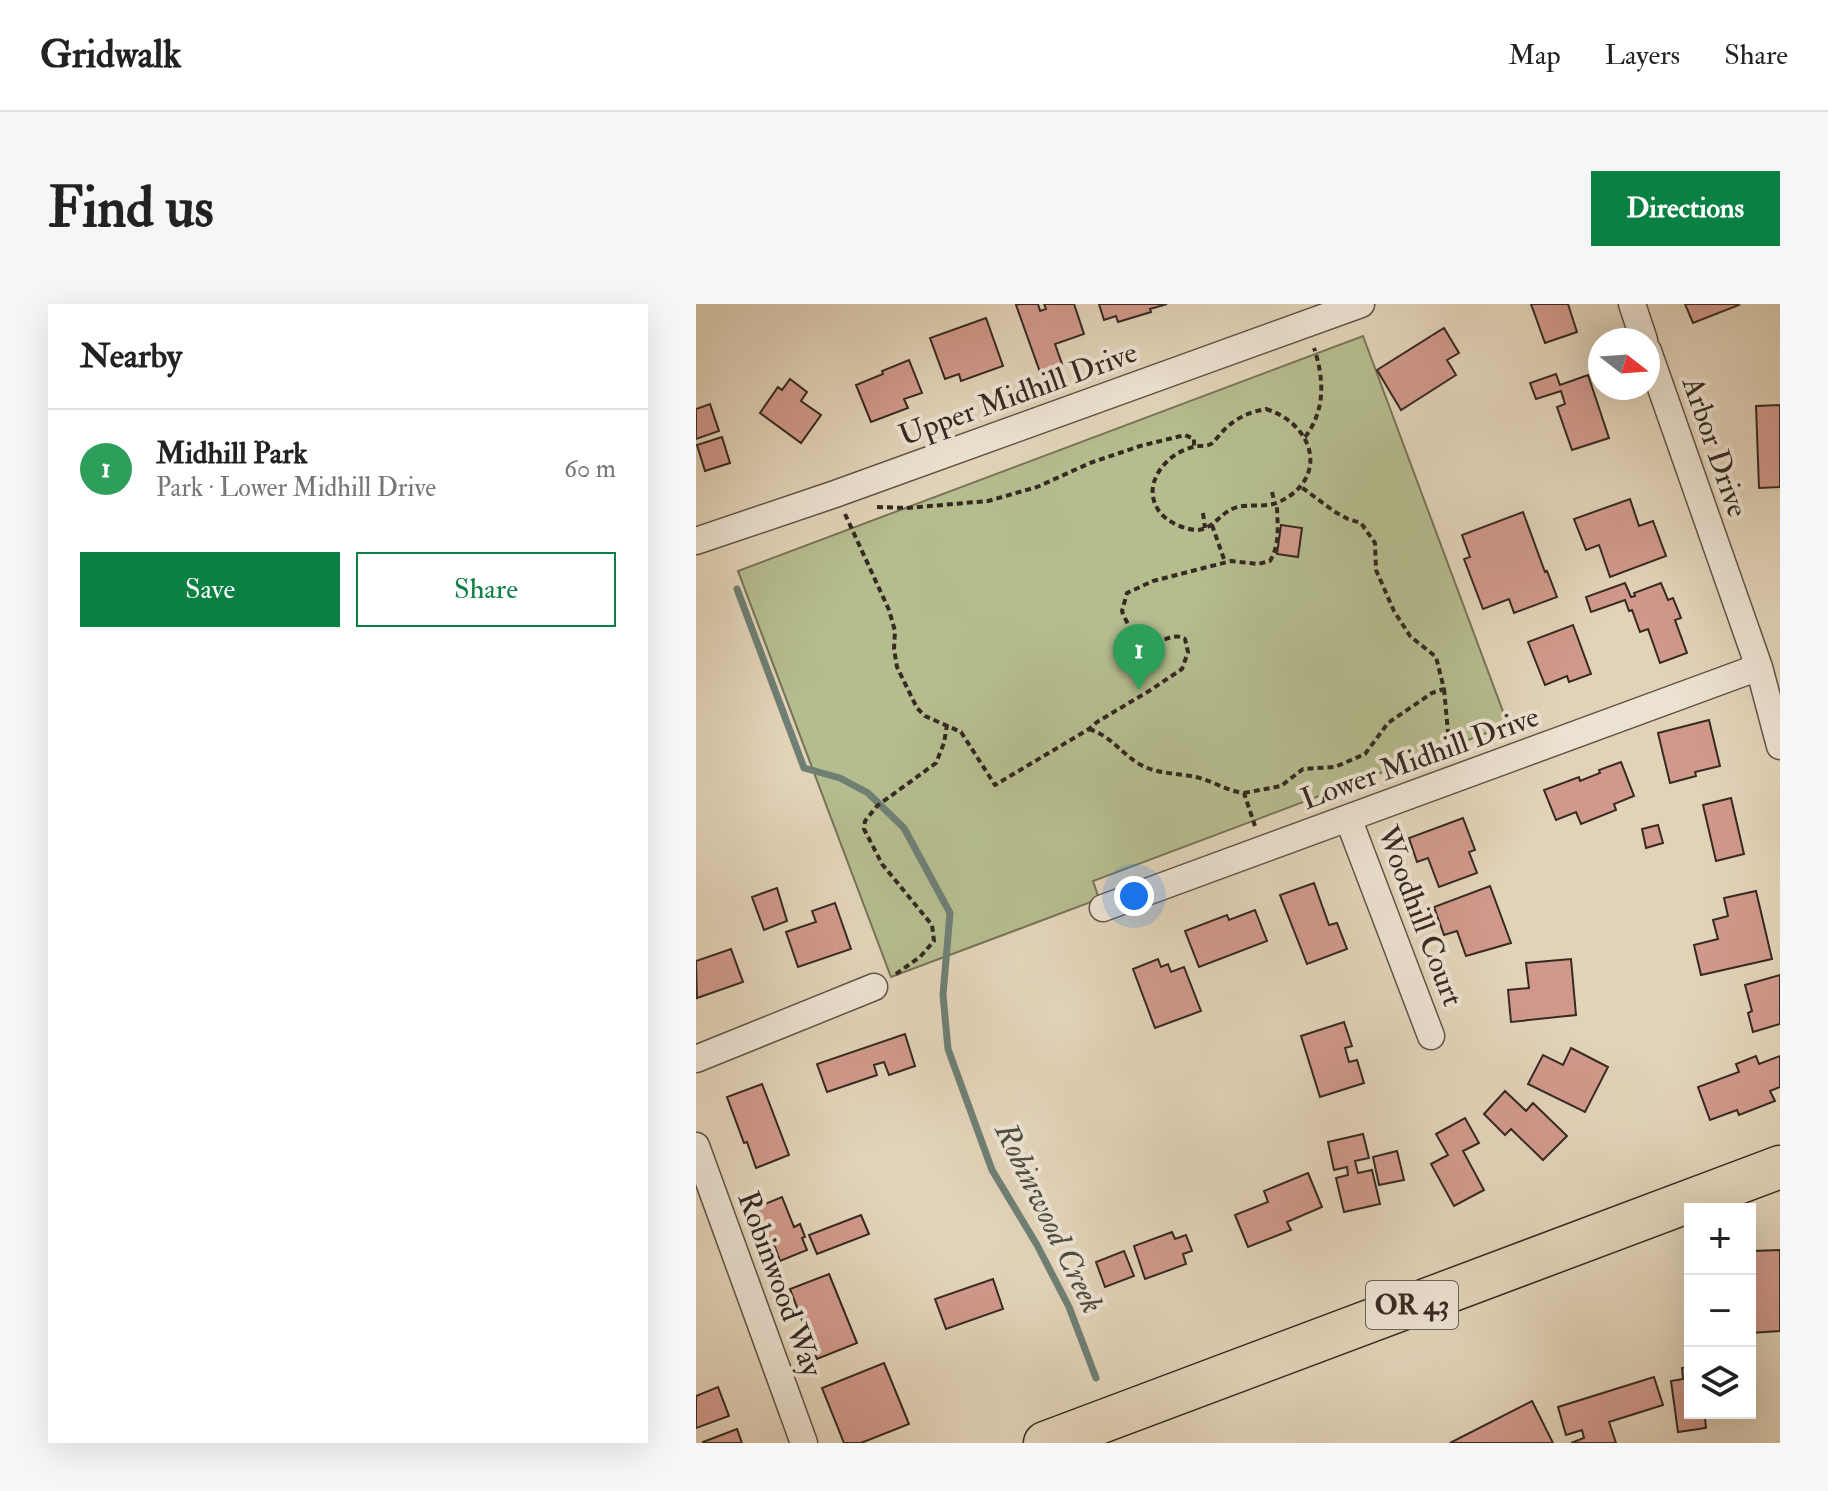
<!DOCTYPE html>
<html lang="en">
<head>
<meta charset="utf-8">
<style>
	body { margin:0; font-family:"IM FELL Double Pica",serif; background:#f6f6f6; color:#222 }
	.controls { position:absolute; right:24px; bottom:24px; display:grid; overflow:hidden; border-radius:0px; box-shadow:0 8px 32px #0002 }
	.controls button { width:72px; height:72px; display:grid; place-items:center; padding:0; border:0; border-bottom:2px solid #e0e0e0; background:#fff; color:#222; font:40px sans-serif }
	.compass { position:absolute; left:892px; top:24px; width:72px; height:72px; border-radius:50%; background:#fff; box-shadow:0 8px 32px #0002; rotate:107deg }
	.you { position:absolute; left:438px; top:592px; width:28px; height:28px; margin:-20px; border:6px solid #fff; border-radius:50%; background:#1a73e8; box-shadow:0 0 0 12px #1a73e833 }
	.badge { display:grid; place-items:center; width:52px; height:52px; border-radius:50%; background:#0b8043; color:#fff; font-size:26px; font-weight:700 }
	.pin { position:absolute; translate:-50% -66px; filter:drop-shadow(0 2px 4px #0008) }
	.pin::after { content:''; position:absolute; top:42px; width:28px; height:24px; background:inherit; clip-path:polygon(0 0,100% 0,50% 100%) }
	.list { margin:0; padding:0; list-style:none }
	h2 { display:flex; justify-content:space-between; align-items:center; height:104px; margin:0; padding:0 32px; font-size:34px }
	h2 small { font-size:26px; font-weight:400; color:#767676 }
	.list li { display:grid; grid-template-columns:52px 1fr auto; gap:24px; align-items:center; box-sizing:border-box; height:120px; padding:0 32px; border-top:2px solid #e0e0e0 }
	.list b { display:block; font-size:30px; white-space:nowrap }
	.list p { margin:0; font-size:26px; white-space:nowrap; color:#767676 }
	.list em { font-size:26px; font-style:normal; color:#767676 }
	.actions { display:flex; gap:16px; padding:24px 32px }
	.actions a { flex:1; padding:18px 0; border:2px solid #0b8043; border-radius:0px; text-align:center; font-size:28px; color:#0b8043 }
	.actions .main { background:#0b8043; color:#fff }
	.icon { flex:none; width:44px; height:44px; fill:none; stroke:currentColor; stroke-width:2; stroke-linecap:round; stroke-linejoin:round }
	.map { position:relative; flex:none; width:1084px; height:1139px; overflow:hidden; border-radius:0px }
	header { display:flex; align-items:center; gap:48px; box-sizing:border-box; height:112px; padding:0 40px; background:#fff; border-bottom:2px solid #e0e0e0 }
	header strong { font-size:38px }
	nav { display:flex; gap:44px; margin-inline-start:auto; font-size:28px }
	.intro { display:flex; align-items:center; justify-content:space-between; box-sizing:border-box; height:192px; padding:0 48px }
	h1 { margin:0; font-size:56px }
	.button { padding:20px 36px; border-radius:0px; background:#0b8043; color:#fff; font-size:28px; font-weight:700 }
	main { display:flex; gap:48px; padding:0 48px }
	aside { flex:1; background:#fff; border-radius:0px; box-shadow:0 8px 32px #0002 }
	.map>svg:first-child { display:block }
</style>
</head>
<body>
<header>
<strong>Gridwalk</strong>
<nav><a>Map</a><a>Layers</a><a>Share</a></nav>
</header>
<div class="intro"><h1>Find us</h1><a class="button">Directions</a></div>
<main>
<aside>
<h2>Nearby<small></small></h2>
<ul class="list">
<li><span class="badge" style="background:#2e9e5b">1</span><div><b>Midhill Park</b><p>Park · Lower Midhill Drive</p></div><em>60 m</em></li>
</ul>
<div class="actions"><a class="main">Save</a><a>Share</a></div>
</aside>
<div class="map">
<svg width="1084" height="1139" viewBox="0 0 1084 1139">
	<rect width="100%" height="100%" fill="#e2d3b8"/>
	<filter id="stains"><feTurbulence type="fractalNoise" baseFrequency=".0025" numOctaves="4"/><feColorMatrix values="0 0 0 0 .2 0 0 0 0 .09 0 0 0 0 .02 0 0 0 .5 -.17"/></filter>
	<radialGradient id="worn" r=".72"><stop offset=".6" stop-color="#630" stop-opacity="0"/><stop offset="1" stop-color="#630" stop-opacity=".3"/></radialGradient>
	<path fill="#b5bc8e" stroke="#767358" stroke-width="2" d="M667,32L812,421L397,577L403,595L195,673L42,267Z"/>
	<g fill="none" stroke-linecap="round" stroke-linejoin="round">
		<path stroke="#6f7f74" stroke-width="7" d="M41,285L108,464L144,474L172,489L208,524L254,609L247,691L252,745L296,866L341,941L373,1003L400,1074"/>
	</g>
	<path fill="#d1998b" stroke="#362a23" stroke-width="2" d="M323,0H342L344,7L350,5L348,0H378L388,30L359,40L366,60L344,68L320,1Z
		M403,0H471L454,5L455,8L422,18L420,12L408,16Z
		M835,0H872L881,28L849,39Z
		M989,0H1042L1043,1L997,19Z
		M290,14L307,62L265,77L263,70L249,75L234,34Z
		M748,24L763,49L751,56L760,71L705,106L681,66Z
		M213,56L226,89L208,95L212,104L175,118L160,81L187,70L186,67Z
		M860,70L864,81L892,71L913,134L876,146L861,103L869,100L865,87L840,95L834,79Z
		M94,75L111,88L105,97L125,111L105,139L64,109L82,83L86,86Z
		M14,100L23,127L0,135V105Z
		M1084,101V183L1063,184L1060,102Z
		M26,133L34,159L9,167L1,141Z
		M934,195L943,222L957,217L970,252L914,273L903,241L890,246L878,215Z
		M827,208L849,268L851,267L861,293L818,309L813,295L787,305L768,255L774,253L766,231Z
		M585,221L606,224L602,253L581,250Z
		M929,279L935,293L939,292L938,289L965,279L972,296L977,294L985,314L979,316L991,349L964,359L952,325L944,328L936,306L933,307L929,296L895,308L890,293Z
		M877,321L895,370L873,378L871,372L849,381L832,338Z
		M1013,416L1024,462L999,468L1000,472L974,479L962,429Z
		M925,458L938,492L918,500L920,506L885,520L880,508L860,516L848,486L883,473L884,477L904,469L903,466Z
		M1035,494L1048,550L1020,557L1007,501Z
		M767,514L779,546L773,548L781,569L743,583L732,554L721,558L713,534Z
		M962,521L967,539L950,544L946,525Z
		M618,579L633,621L641,619L651,645L611,660L584,591Z
		M794,582L815,639L770,652L761,627L748,631L738,603Z
		M81,584L91,617L68,626L56,593Z
		M1060,587L1076,655L1005,671L998,641L1022,635L1017,616L1032,612L1028,594Z
		M139,599L155,645L102,663L90,628L120,618L116,607Z
		M559,606L571,637L503,663L489,627L531,611L533,616Z
		M35,645L47,678L1,694L0,657Z
		M462,655L465,663L472,660L475,668L488,663L505,707L459,724L437,665Z
		M875,655L880,711L815,718L812,686L833,684L830,659Z
		M1084,671V720L1057,728L1052,709L1056,707L1049,681Z
		M648,718L656,742L649,744L653,758L661,756L668,779L624,793L605,732Z
		M209,730L219,762L193,771L188,758L178,761L181,771L131,788L121,760Z
		M875,744L912,763L889,808L832,780L847,751L867,761Z
		M1060,752L1063,760L1084,752V783L1074,787L1079,797L1043,811L1041,806L1014,816L1002,783L1043,768L1040,760Z
		M66,780L93,851L60,864L51,838L48,839L31,793Z
		M809,787L830,807L837,799L871,832L847,856L815,825L809,831L788,810Z
		M769,814L783,839L767,847L788,886L758,902L735,860L752,851L740,830Z
		M667,830L673,854L659,857L662,869L676,866L684,900L648,908L640,874L652,871L651,863L638,866L632,838Z
		M701,847L708,876L683,881L677,853Z
		M612,869L626,903L591,918L595,926L552,943L539,911L572,898L568,887Z
		M86,893L98,923L104,920L109,933L106,934L111,946L84,957L76,935L70,938L57,905Z
		M165,911L173,930L121,950L113,931Z
		M476,928L479,935L490,931L496,947L487,950L490,960L449,975L438,942Z
		M1084,946V1027L1054,1029V980H1058L1056,947Z
		M428,947L438,972L409,983L400,958Z
		M133,970L161,1039L121,1055L94,985Z
		M297,975L307,1005L250,1025L239,995Z
		M188,1059L213,1120L165,1139H148L126,1084Z
		M994,1063V1109H1027L1028,1111L1009,1114L1010,1124L982,1128L975,1077L987,1075L986,1064Z
		M958,1073L967,1101L913,1118L920,1139H875L888,1134L886,1126L870,1131L862,1103Z
		M22,1083L33,1112L0,1124V1092Z
		M836,1097L857,1139H754Z
		M41,1125L46,1139H7V1138Z"/>
	<g fill="none" stroke-linecap="round" stroke-linejoin="round">
		<defs>
			<path id="street" d="M936,0L948,36
				M952,47L1063,363L1084,442
				M0,237L139,190L665,0
				M652,514L735,732
				M407,604L1063,363
				M0,755L178,683
				M0,842L108,1139"/>
			<path id="primary" d="M349,1139L1084,863"/>
		</defs>
		<use href="#street" stroke="#615448" stroke-width="29"/>
		<use href="#primary" stroke="#362a23" stroke-width="45"/>
		<path stroke="#362a23" stroke-width="4" stroke-dasharray="6 4" stroke-linecap="butt" d="M570,105C618,120 634,174 583,198C568,205 551,198 536,205C523,211 516,226 500,226C487,225 471,218 463,207C444,180 471,149 497,143C503,141 509,143 515,140C520,136 524,130 528,126C540,114 553,108 570,105Z
			M609,133C630,106 628,74 618,44
			M576,188L579,200
			M181,203L211,204L292,197L341,183L394,159L444,142L489,131L498,135V142
			M507,209L509,224
			M149,210L193,306L199,327L198,345L201,363L221,404L229,412L265,428L299,481L393,425L401,418L453,387L486,365L492,348L489,335C477,328 470,338 457,337C441,337 431,321 426,307L431,289L457,277L535,257L562,260L574,257C585,239 581,220 581,200
			M516,221L529,258
			M748,385L754,450
			M393,425C417,433 424,449 445,461C461,470 482,469 500,473C517,477 531,487 548,489L559,522
			M548,489L585,482L607,465L639,463L669,450L692,419L736,389L748,385L740,353L714,332L698,307L680,266L679,239L665,219L652,215L639,208L604,182
			M200,670L224,653L238,637L236,621L186,560L168,525L169,517L181,502L240,459L248,439L251,421"/>
		<use href="#street" stroke="#ece2d1" stroke-width="26"/>
		<use href="#primary" stroke="#e2d3b8" stroke-width="42"/>
	</g>
	<g text-anchor="middle" dominant-baseline="central" stroke-width="8" stroke-linejoin="round" paint-order="stroke">
		<rect fill="#ece2d1" stroke="#6d6157" stroke-width="2" x="670" y="977" width="92" height="48" rx="6"/>
		<g font-size="28" font-weight="bold" fill="#362a23">
			<text x="716" y="1001">OR 43</text>
		</g>
		<g font-size="30" fill="#362a23" stroke="#ece2d1">
			<text transform="translate(322 90) rotate(-20)">Upper Midhill Drive</text>
			<text transform="translate(1019 143) rotate(71)">Arbor Drive</text>
			<text transform="translate(724 454) rotate(-20)">Lower Midhill Drive</text>
			<text transform="translate(724 612) rotate(69)">Woodhill Court</text>
			<text transform="translate(84 980) rotate(70)">Robinwood Way</text>
		</g>
		<g font-size="32" font-style="italic" fill="#4e4e45" stroke="#ece2d1">
			<text transform="translate(353 914) rotate(64)">Robinwood Creek</text>
		</g>
	</g>
	<rect width="100%" height="100%" filter="url(#stains)"/>
	<rect width="100%" height="100%" fill="url(#worn)"/>
</svg>
<div class="controls">
<button>+</button>
<button>−</button>
<button><svg class="icon" aria-label="layers" viewBox="0 0 24 24"><path d="M12 4l9 5-9 5-9-5zM3 14l9 5 9-5"/></svg></button>
</div>
<svg class="compass" viewBox="-18 -18 36 36"><path d="M0-13l5 13h-10z" fill="#e53935"/><path d="M0 13l5-13h-10z" fill="#767676"/></svg>
<div class="you"></div>
<div class="pin badge" style="left:443px;top:386px;background:#2e9e5b">1</div>
</div>
</main>
</body>
</html>
